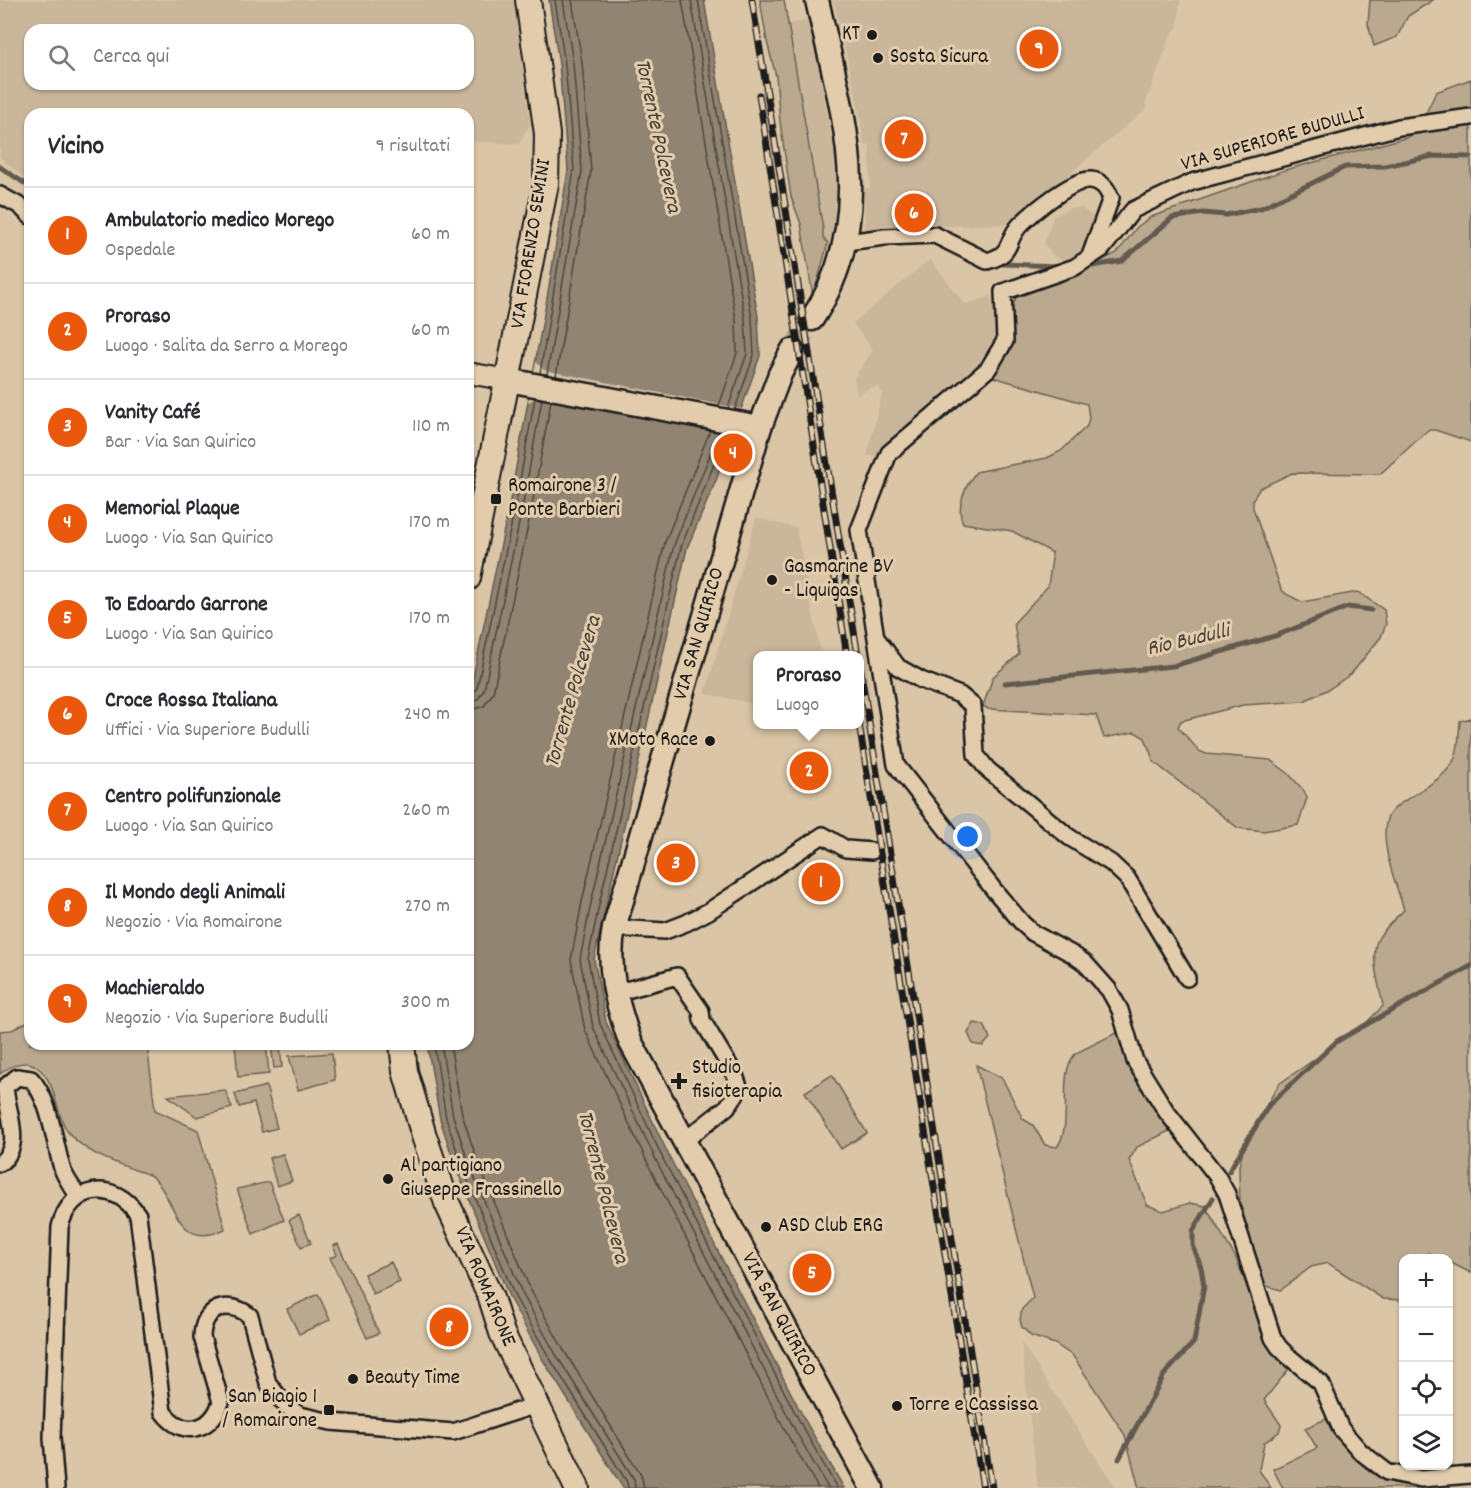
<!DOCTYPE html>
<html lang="it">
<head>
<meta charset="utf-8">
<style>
	body { margin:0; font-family:Dekko,sans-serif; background:#f7f7f7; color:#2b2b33 }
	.controls { position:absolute; right:18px; bottom:18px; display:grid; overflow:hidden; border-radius:12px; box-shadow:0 2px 4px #0004 }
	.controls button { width:54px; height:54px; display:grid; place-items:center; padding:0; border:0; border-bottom:2px solid #e1e1e2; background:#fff; color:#2b2b33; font:30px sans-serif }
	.you { position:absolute; left:968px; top:837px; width:21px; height:21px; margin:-15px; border:4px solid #fff; border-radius:50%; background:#1a73e8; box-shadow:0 0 0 9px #1a73e833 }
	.badge { display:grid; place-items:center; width:39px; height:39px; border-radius:50%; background:#ea580c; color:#fff; font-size:20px; font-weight:700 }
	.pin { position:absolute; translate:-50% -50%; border:3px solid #fff; box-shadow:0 2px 6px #0006 }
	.popup { position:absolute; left:753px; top:651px; width:111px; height:78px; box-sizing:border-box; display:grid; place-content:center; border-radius:12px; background:#fff; filter:drop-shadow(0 2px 4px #0005); font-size:20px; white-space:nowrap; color:#7c7c81 }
	.popup b { font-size:22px; color:#2b2b33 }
	.popup::after { content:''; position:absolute; left:50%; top:100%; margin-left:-12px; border:12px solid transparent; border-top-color:#fff }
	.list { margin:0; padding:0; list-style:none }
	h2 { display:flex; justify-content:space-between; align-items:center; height:78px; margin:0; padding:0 24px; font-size:26px }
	h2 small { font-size:20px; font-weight:400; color:#7c7c81 }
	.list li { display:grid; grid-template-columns:39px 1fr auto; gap:18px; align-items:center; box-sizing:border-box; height:96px; padding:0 24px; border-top:2px solid #e1e1e2 }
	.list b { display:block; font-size:22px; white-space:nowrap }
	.list p { margin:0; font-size:20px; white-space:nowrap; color:#7c7c81 }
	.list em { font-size:20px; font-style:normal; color:#7c7c81 }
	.icon { flex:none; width:33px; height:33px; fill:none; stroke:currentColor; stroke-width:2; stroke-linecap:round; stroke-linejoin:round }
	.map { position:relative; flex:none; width:1471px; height:1488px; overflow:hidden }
	.search { position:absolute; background:#fff; box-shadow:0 2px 4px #0004; left:24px; top:24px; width:450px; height:66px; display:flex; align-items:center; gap:15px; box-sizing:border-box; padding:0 21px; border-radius:18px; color:#7c7c81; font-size:22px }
	.panel { position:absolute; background:#fff; box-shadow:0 2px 4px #0004; left:24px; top:108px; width:450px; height:942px; border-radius:18px }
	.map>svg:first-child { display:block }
</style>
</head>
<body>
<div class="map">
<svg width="1471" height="1488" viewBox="0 0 1471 1488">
	<rect width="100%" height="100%" fill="#dac5a6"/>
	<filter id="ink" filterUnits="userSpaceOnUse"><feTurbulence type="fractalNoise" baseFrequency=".0167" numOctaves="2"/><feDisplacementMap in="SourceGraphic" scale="12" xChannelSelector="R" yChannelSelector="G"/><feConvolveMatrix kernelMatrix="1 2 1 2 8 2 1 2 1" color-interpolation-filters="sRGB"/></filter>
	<g filter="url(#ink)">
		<path fill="#cab79b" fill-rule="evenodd" d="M0,0H514L530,124L519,144L468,141V114H30V183L0,157ZM30,30H468V84H30Z
			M833,0H1180L1178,26L1171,35L1145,104L1147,108L1011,224L865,229L864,188H870V145H864L859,109Z
			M811,20L835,156L837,212L834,231L828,243L823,238V229L788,24Z
			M1070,208H1081L1093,216V231L1091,243L1082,253L1069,261L1054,257L1044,244L1053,216Z
			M930,259L965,304L991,296L998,337L996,346L886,447L881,456H867L882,393L879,387L870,388L857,395L854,378L873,350L853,323Z
			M756,518L796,528L821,655L758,656V704L705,694Z
			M1021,1342L1099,1462L1116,1488H1038Z"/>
		<path fill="#baa98f" stroke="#6b6256" stroke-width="1.5" d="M760,0H784L823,229V238L828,243L813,297L801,224L791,197L780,122L776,76L767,42Z
			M1370,0H1433L1408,16L1397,37L1374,46L1368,24Z
			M1471,79V442L1435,430H1428L1380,474L1292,473L1260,488L1253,499V508L1281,589L1286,594L1302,602L1358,592L1384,610L1386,624L1381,637L1351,674L1329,689L1304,701L1243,705L1181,721L1178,727L1199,751L1206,754L1270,760L1288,773L1304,791L1307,798L1298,825L1264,831L1238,828L1154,762L1145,738L1135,732L1104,738L1096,715L988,709L983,706L993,677L1019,654L1014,623L1048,586L1052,559L1051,552L1012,531L963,523C955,508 966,484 976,472L1047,458L1061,451L1087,426L1089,418L1087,404L993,377L1012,347V308L1018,292L1070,276L1117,253L1137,227L1151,217L1285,170L1408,137L1417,132L1436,92Z
			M1471,718V1273L1449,1262L1448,1258H1440L1428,1253L1427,1258H1404L1403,1300L1383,1299L1328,1263L1311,1267L1281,1290L1263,1285L1240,1214L1239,1166L1246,1139L1279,1084L1364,1025L1383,1006C1380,987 1369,957 1378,939C1384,928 1396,918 1404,910C1397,885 1379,845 1387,819C1393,799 1444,786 1455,758C1459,748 1459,733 1460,721Z
			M30,1020V1044H147L155,1110L198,1130L225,1229C179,1251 177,1205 155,1179C151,1174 141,1172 135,1170C111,1161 85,1153 68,1132C55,1115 58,1083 37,1067C26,1058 9,1066 0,1074V1031L12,1030Z
			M974,1023L984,1025L990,1038L983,1046L973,1044L968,1033Z
			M1116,1033L1122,1036L1167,1123L1169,1131L1137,1147L1129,1160L1147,1205L1163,1211L1190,1203L1205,1206L1236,1258L1268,1343L1288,1370L1264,1400L1281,1425L1279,1432L1264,1443L1259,1470L1271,1488H1139L1125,1435L1073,1356L1055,1344L1031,1336L1022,1327L1020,1320L1022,1309L1033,1298L976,1065L1002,1078L1023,1119L1033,1125L1045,1145L1057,1147C1075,1123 1055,1075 1076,1053Z
			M235,1044H266L269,1074L238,1077Z
			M271,1044H280L282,1067L274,1068Z
			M332,1053L335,1080L298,1090L289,1056Z
			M832,1075L867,1133L841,1149L805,1092Z
			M266,1086L277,1128L262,1132L254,1103L239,1107L235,1094Z
			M225,1090L232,1108L197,1117L168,1096Z
			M283,1154L292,1181L277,1186L269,1158Z
			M269,1182L284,1220L253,1234L237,1189Z
			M299,1215L311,1243L301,1247L289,1220Z
			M338,1244L379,1333L367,1338L330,1258L337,1255L333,1246Z
			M391,1262L400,1282L373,1294L364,1274Z
			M318,1294L330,1320L299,1334L287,1309Z
			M1326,1419C1337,1439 1364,1472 1385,1480C1395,1484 1407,1485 1418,1488H1284L1282,1486L1273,1469L1317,1448L1305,1428Z"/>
		<path fill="#928472" stroke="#635a50" stroke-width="1.5" d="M549,0H704L758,317L760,356L715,483L687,548L594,959L606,1022L669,1156L807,1424L844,1488H623L543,1360L510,1299L456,1168L440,1119L427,1044H468V701L509,506L549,287L568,170L559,64Z"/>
		<path fill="#dac5a6" d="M536,362L544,370L742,409L732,435L538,397L528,402Z"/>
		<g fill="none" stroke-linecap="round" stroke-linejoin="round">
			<path stroke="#4b463e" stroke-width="1.5" d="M682,0L736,320L737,353L719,406
				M691,0L745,319L747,354L728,408
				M698,0L752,318L754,355L735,409
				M540,373L574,170L565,64L555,0
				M547,374L582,171L573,63L563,0
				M556,376L591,171L582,62L572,0
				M710,431L665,542L582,902L571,960L585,1030L649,1166L787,1434L818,1488
				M719,432L674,545L591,903L580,959L593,1027L657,1162L795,1430L828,1488
				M726,434L681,547L599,905L588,959L600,1024L663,1159L802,1426L837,1488
				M468,694L474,693L477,688L515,507L535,398
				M468,702L478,699L484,690L522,509L542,399
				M468,711L484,706L493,693L531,511L551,401
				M434,1044L446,1118L462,1166L515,1297L549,1357L627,1482L628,1488
				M441,1044L453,1116L469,1164L522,1293L555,1353L634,1479L635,1488
				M450,1044L462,1114L477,1160L530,1289L563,1349L641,1475L644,1488"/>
			<path stroke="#635a50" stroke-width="5" d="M0,167L30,187
				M1003,264L1059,266
				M1093,266L1122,261L1172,218L1203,213L1226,215L1261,208L1345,167L1385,166L1433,156L1471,157
				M1005,683L1173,666L1278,635L1348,607L1371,610
				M1229,1171L1269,1105L1337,1041L1471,966
				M1119,1459L1164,1375L1194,1342L1204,1286L1201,1268L1193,1245V1231L1213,1198"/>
			<path stroke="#b4a38a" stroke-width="22" stroke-dasharray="22 11" stroke-linecap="butt" d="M792,351L812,319"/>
			<defs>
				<path id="minor" d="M1471,117L1399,127L1192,182L1133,210L1102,249L1075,267L1003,292L1005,341L988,369L889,453L859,530L896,765L994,890L1023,924L1033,933L1072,954L1085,963L1109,990L1120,1010L1135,1061L1166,1111L1217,1176L1227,1194L1273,1338L1279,1347L1288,1356L1321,1383L1341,1429L1361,1452L1387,1472L1421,1479L1471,1475
					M0,195L20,206L30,216
					M846,242L885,237L935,235L987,261C1014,254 1005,241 1020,225C1033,212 1074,178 1091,180C1102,181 1107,189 1111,198L1090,256
					M877,639L898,667L921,680L960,695L973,706L976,755L987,769L1069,837L1111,863L1127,878L1187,978
					M614,928L665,931L686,923L709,911L823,835L846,849L872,851
					M614,990L630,989L677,976L701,1011L702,1020L735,1075L739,1087L737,1093L727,1107L684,1141
					M0,1163C24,1146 7,1112 5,1087L17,1077L31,1079C50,1099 54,1141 62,1168C65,1178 73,1188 79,1197
					M56,1488L52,1438L60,1227C70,1184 115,1179 138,1215L163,1412C182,1438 211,1432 221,1402L202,1337C203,1307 228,1299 250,1316L268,1383L286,1406L300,1415L331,1422L453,1432L536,1405"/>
				<path id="tertiary" d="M468,373L508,380"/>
				<path id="secondary" d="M812,319C880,216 841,110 817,0
					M792,351L780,374L760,427L614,928C606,967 617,1005 630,1041L872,1488
					M508,380L760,427"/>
				<path id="primary" d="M468,578L546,184L547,134L528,0
					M402,1044L405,1071L424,1136L447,1203L491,1298L502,1333L577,1488"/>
			</defs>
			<use href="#minor" stroke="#1c1c1c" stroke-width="20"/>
			<use href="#tertiary" stroke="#1c1c1c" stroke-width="24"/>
			<use href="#secondary" stroke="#1c1c1c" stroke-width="27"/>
			<use href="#primary" stroke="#1c1c1c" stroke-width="28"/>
			<use href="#minor" stroke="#e2ccac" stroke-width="15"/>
			<use href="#tertiary" stroke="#e2ccac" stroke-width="20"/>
			<use href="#secondary" stroke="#e2ccac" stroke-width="22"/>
			<use href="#primary" stroke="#e2ccac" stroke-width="24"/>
			<defs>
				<path id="rail" d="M752,0L858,656
					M759,95L847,656
					M860,667L992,1488
					M859,724L983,1488"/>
			</defs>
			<use href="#rail" stroke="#1c1c1c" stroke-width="7"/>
			<use href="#rail" stroke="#e2ccac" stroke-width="4.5" stroke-dasharray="14" stroke-linecap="butt"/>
		</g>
	</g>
	<g fill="#1c1c1c" stroke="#e2ccac" stroke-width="2">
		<circle cx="872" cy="35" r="6"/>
		<circle cx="878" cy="58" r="6"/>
		<rect x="490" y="493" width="12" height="12" rx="3"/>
		<circle cx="772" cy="580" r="6"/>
		<circle cx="710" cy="741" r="6"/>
		<path d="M676 1072h6v6h6v6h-6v6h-6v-6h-6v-6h6z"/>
		<circle cx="388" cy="1179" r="6"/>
		<circle cx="766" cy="1227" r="6"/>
		<circle cx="353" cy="1379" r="6"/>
		<circle cx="897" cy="1406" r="6"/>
		<rect x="323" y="1404" width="12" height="12" rx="3"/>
	</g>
	<g text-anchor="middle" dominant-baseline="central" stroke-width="6" stroke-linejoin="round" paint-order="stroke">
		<g font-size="21" fill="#1c1c1c" stroke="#e2ccac" text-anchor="start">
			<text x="860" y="35" text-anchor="end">KT</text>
			<text x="890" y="58">Sosta Sicura</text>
			<text x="508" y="487">Romairone 3 /<tspan x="508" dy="24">Ponte Barbieri</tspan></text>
			<text x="784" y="568">Gasmarine BV<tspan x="784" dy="24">- Liquigas</tspan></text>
			<text x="698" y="741" text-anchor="end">XMoto Race</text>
			<text x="692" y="1069">Studio<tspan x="692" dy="24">fisioterapia</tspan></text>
			<text x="400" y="1167">Al partigiano<tspan x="400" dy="24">Giuseppe Frassinello</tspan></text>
			<text x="778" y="1227">ASD Club ERG</text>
			<text x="365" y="1379">Beauty Time</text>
			<text x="317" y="1398" text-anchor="end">San Biagio 1<tspan x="317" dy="24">/ Romairone</tspan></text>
			<text x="909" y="1406">Torre e Cassissa</text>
		</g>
		<g font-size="21" fill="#1c1c1c" stroke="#e2ccac">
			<text transform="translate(1273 140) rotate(-16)">VIA SUPERIORE BUDULLI</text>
			<text transform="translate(532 244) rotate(-81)">VIA FIORENZO SEMINI</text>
			<text transform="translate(700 634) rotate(-74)">VIA SAN QUIRICO</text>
			<text transform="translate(484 1287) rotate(67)">VIA ROMAIRONE</text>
			<text transform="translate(778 1315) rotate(62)">VIA SAN QUIRICO</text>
		</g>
		<g font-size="22" font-style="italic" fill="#45403a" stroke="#e2ccac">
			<text transform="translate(657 136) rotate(78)">Torrente Polcevera</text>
			<text transform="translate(1188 641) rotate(-13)">Rio Budulli</text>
			<text transform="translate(574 692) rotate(-74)">Torrente Polcevera</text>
			<text transform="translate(602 1187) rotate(76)">Torrente Polcevera</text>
		</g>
	</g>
</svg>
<div class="controls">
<button>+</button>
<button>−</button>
<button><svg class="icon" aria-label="locate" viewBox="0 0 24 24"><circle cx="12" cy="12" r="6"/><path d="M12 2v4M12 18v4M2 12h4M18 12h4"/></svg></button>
<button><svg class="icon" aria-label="layers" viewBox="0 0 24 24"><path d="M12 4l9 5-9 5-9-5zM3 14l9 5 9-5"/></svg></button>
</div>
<div class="you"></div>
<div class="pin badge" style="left:821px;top:882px">1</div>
<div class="pin badge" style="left:809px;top:771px">2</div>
<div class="popup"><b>Proraso</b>Luogo</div>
<div class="pin badge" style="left:676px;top:863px">3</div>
<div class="pin badge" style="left:733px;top:453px">4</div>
<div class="pin badge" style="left:812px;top:1273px">5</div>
<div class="pin badge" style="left:914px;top:213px">6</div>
<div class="pin badge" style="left:904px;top:139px">7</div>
<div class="pin badge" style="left:449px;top:1327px">8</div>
<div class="pin badge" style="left:1039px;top:49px">9</div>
<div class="search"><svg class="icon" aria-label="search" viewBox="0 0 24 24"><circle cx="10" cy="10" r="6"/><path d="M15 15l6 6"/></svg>Cerca qui</div>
<section class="panel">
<h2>Vicino<small>9 risultati</small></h2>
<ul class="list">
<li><span class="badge">1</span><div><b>Ambulatorio medico Morego</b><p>Ospedale</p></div><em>60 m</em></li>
<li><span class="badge">2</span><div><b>Proraso</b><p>Luogo · Salita da Serro a Morego</p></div><em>60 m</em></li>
<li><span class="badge">3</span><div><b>Vanity Café</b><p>Bar · Via San Quirico</p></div><em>110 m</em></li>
<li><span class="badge">4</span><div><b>Memorial Plaque</b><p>Luogo · Via San Quirico</p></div><em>170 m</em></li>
<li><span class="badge">5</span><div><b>To Edoardo Garrone</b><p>Luogo · Via San Quirico</p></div><em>170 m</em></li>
<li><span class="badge">6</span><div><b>Croce Rossa Italiana</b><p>Uffici · Via Superiore Budulli</p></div><em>240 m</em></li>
<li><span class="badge">7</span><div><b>Centro polifunzionale</b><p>Luogo · Via San Quirico</p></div><em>260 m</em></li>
<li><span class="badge">8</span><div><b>Il Mondo degli Animali</b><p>Negozio · Via Romairone</p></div><em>270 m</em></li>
<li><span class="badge">9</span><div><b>Machieraldo</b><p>Negozio · Via Superiore Budulli</p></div><em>300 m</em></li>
</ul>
</section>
</div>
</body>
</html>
